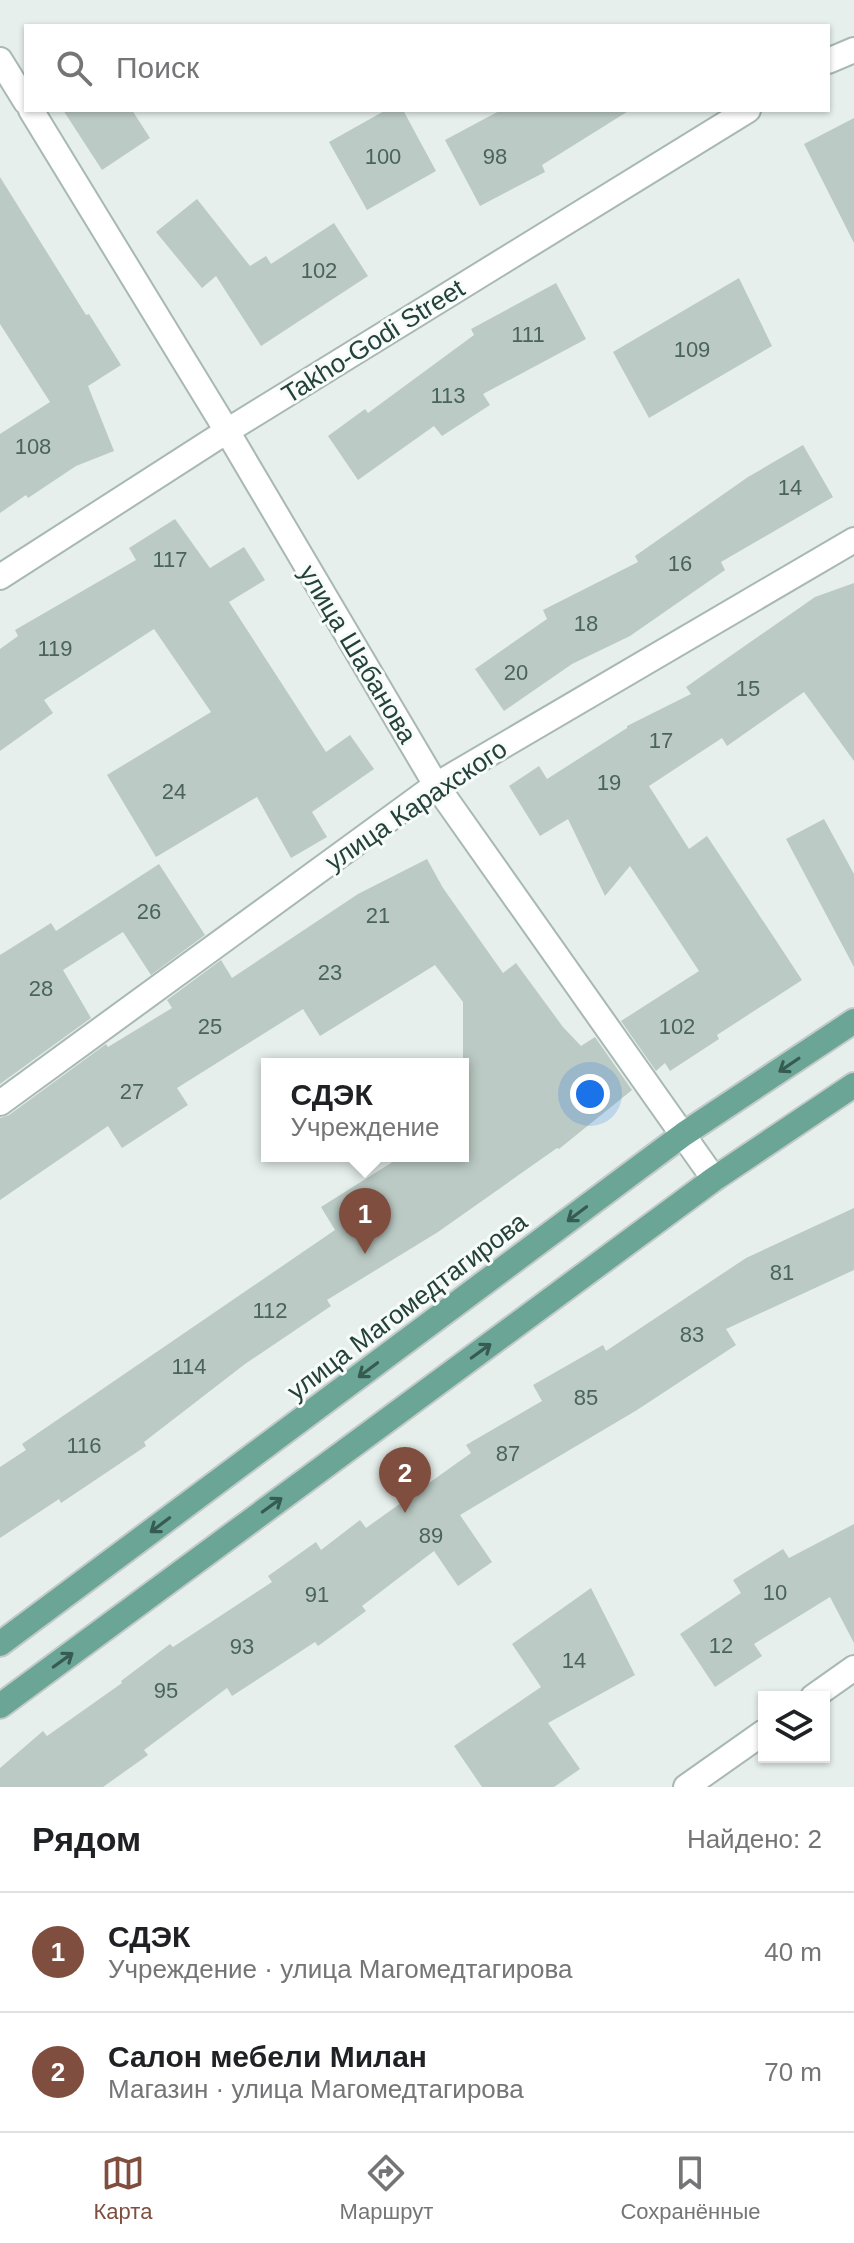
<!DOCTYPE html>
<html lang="ru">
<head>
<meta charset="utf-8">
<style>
	body { margin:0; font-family:Helvetica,sans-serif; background:#f2f2f2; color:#202124 }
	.controls { position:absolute; right:24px; bottom:24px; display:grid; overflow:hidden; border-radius:0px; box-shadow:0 2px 6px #0004 }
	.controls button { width:72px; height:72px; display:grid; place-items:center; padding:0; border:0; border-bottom:2px solid #e0e0e0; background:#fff; color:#202124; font:40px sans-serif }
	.you { position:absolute; left:590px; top:1094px; width:28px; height:28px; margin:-20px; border:6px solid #fff; border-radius:50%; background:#1a73e8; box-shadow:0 0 0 12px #1a73e833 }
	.badge { display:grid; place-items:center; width:52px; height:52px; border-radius:50%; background:#7f4e3f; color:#fff; font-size:26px; font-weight:700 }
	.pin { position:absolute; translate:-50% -66px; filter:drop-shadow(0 2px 4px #0008) }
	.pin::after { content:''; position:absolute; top:42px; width:28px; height:24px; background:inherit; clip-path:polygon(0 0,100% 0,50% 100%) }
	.popup { position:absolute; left:261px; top:1058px; width:208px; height:104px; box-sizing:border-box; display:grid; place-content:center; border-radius:0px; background:#fff; filter:drop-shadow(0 2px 6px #0005); font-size:26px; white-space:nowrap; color:#757577 }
	.popup b { font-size:30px; color:#202124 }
	.popup::after { content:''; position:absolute; left:50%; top:100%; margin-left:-16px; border:16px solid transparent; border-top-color:#fff }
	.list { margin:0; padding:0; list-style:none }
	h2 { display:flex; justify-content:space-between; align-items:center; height:104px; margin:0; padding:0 32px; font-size:34px }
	h2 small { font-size:26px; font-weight:400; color:#757577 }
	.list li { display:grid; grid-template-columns:52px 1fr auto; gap:24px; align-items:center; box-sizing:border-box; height:120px; padding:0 32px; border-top:2px solid #e0e0e0 }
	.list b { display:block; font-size:30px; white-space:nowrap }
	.list p { margin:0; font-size:26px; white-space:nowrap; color:#757577 }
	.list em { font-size:26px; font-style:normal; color:#757577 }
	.icon { flex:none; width:44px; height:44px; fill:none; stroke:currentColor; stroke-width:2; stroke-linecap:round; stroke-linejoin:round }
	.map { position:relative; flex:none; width:854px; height:1787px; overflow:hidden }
	.search { position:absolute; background:#fff; box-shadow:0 2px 6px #0004; left:24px; right:24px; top:24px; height:88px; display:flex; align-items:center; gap:20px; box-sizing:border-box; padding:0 28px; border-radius:0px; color:#757577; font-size:30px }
	.sheet { height:344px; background:#fff }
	nav { display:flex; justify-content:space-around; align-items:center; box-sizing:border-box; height:112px; border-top:2px solid #e0e0e0; background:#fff; font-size:22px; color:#757577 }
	nav a { display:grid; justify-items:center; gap:4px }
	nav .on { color:#7f4e3f }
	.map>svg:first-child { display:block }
</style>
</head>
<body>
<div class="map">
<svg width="854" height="1787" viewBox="0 0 854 1787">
	<rect width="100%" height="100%" fill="#e6efeb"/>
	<path fill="#bbcac4" d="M63,110H132L150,138L102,170Z
		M386,110H403L436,171L367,210L329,142Z
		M501,110H630L542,165L545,172L480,206L445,140Z
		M854,118V243L804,144Z
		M0,177L86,315L89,314L121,365L88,386L114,451L76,466L28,498L26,495L0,513V434L50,402L0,324Z
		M197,199L250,266L266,256L271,264L334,223L368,276L261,346L216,276L202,288L156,232Z
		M739,278L772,346L649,418L613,352Z
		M556,283L586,339L483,394L490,405L442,436L434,426L358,480L328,436L365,409L368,413L474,335L471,329Z
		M803,445L833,497L721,562L725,570L630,636L572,664L504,711L475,669L547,619L543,610L638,562L635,556L748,477Z
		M175,519L210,568L244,547L265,580L229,602L326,752L350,735L374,769L312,812L327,837L291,858L257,797L156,857L107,775L211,712L154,629L44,700L53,713L0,751V649L18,636L15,630L136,560L129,548Z
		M854,583V761L804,692L727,746L722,738L649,786L689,849L707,836L802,980L717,1035L719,1039L670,1071L665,1063L656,1071L621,1021L699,971L630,866L605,896L568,819L540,836L509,786L539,766L547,779L627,728V726L691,694L686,687L815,597Z
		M824,819L854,874V967L786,839Z
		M427,859L443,888L503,973L516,963L563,1027L581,1046L595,1037L632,1090L559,1149L557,1148L438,1232L327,1300L331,1306L245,1364L144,1442L146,1446L61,1503L59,1499L0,1538V1467L26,1450L22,1444L335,1230L321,1207L402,1156H463V1002L435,965L320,1036L303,1009L177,1088L188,1105L122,1148L108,1126L0,1200V1118L9,1115L106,1044L108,1047L172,1008L167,1000L221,960L232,978L358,894Z
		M159,864L205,935L151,975L123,932L63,970L91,1018L0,1084V955L51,923L56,931Z
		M854,1208V1270L726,1329L736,1345L637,1410L460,1515L492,1562L458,1586L434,1551L362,1606L366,1611L318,1646L315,1642L232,1696L227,1688L144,1750L148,1755L103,1787H0V1768L43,1731L47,1736L122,1683L121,1681L170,1644L173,1647L272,1582L268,1576L316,1542L321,1550L360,1520L366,1528L471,1453L466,1445L542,1401L533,1385L603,1345L606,1351L746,1258Z
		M854,1524V1643L830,1597L754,1644L762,1656L715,1687L680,1634L741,1593L733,1580L783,1549L789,1558Z
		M591,1588L635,1675L548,1723L580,1769L554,1787H482L454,1746L541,1687L512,1644Z"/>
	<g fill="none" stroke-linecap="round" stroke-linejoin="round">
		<defs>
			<path id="street" d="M0,60L26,102
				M828,61L854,50
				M31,110L227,431L436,785L714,1179
				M0,577L227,431L748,110
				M0,1103L436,785L854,540
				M813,1697L854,1668
				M686,1787L764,1732"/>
			<path id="primary" d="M0,1644L684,1134L854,1021
				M0,1706L714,1179L854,1085"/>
		</defs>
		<use href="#street" stroke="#a8b8b2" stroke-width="28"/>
		<use href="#primary" stroke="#c2cac8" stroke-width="28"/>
		<use href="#street" stroke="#fff" stroke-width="24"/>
		<use href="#primary" stroke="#6aa596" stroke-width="24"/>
	</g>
	<defs><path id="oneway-shaft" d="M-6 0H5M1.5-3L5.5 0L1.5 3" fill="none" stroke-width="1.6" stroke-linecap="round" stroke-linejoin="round" transform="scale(2)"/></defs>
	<g stroke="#365b51">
		<use href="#oneway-shaft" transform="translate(789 1065) rotate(146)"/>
		<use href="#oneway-shaft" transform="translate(577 1214) rotate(143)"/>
		<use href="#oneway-shaft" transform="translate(481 1351) rotate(-36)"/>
		<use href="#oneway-shaft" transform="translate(368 1370) rotate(143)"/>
		<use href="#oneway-shaft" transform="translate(272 1505) rotate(-36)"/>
		<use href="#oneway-shaft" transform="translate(160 1525) rotate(143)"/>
		<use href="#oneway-shaft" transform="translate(63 1660) rotate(-36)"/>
	</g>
	<g text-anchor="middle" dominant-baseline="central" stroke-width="6" stroke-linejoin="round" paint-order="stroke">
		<g font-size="22" fill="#4a645c">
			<text x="383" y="156">100</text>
			<text x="495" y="156">98</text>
			<text x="319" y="270">102</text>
			<text x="528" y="334">111</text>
			<text x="692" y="349">109</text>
			<text x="448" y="395">113</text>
			<text x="33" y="446">108</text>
			<text x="790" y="487">14</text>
			<text x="170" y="559">117</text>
			<text x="680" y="563">16</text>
			<text x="586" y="623">18</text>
			<text x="55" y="648">119</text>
			<text x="516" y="672">20</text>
			<text x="748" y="688">15</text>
			<text x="661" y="740">17</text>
			<text x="609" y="782">19</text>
			<text x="174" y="791">24</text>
			<text x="149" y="911">26</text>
			<text x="378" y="915">21</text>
			<text x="330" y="972">23</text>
			<text x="41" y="988">28</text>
			<text x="210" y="1026">25</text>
			<text x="677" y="1026">102</text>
			<text x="132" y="1091">27</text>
			<text x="782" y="1272">81</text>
			<text x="270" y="1310">112</text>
			<text x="692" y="1334">83</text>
			<text x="189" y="1366">114</text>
			<text x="586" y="1397">85</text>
			<text x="84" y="1445">116</text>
			<text x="508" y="1453">87</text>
			<text x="431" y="1535">89</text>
			<text x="775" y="1592">10</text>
			<text x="317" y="1594">91</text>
			<text x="721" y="1645">12</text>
			<text x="242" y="1646">93</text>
			<text x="574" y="1660">14</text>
			<text x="166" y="1690">95</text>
		</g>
		<g font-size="26" fill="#24423a" stroke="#f7fbf9">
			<text transform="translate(373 341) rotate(-32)">Takho-Godi Street</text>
			<text transform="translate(358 654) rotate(59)">улица Шабанова</text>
			<text transform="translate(416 805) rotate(-34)">улица Карахского</text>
			<text transform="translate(407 1306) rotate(-37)">улица Магомедтагирова</text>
		</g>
	</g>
</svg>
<div class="controls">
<button><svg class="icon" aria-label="layers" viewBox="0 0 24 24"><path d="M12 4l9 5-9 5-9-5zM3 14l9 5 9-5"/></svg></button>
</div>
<div class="you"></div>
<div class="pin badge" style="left:365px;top:1254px">1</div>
<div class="popup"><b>СДЭК</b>Учреждение</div>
<div class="pin badge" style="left:405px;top:1513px">2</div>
<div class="search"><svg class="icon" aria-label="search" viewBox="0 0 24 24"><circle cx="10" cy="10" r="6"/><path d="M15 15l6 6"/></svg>Поиск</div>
</div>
<section class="sheet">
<h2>Рядом<small>Найдено: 2</small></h2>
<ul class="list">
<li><span class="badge">1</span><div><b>СДЭК</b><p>Учреждение · улица Магомедтагирова</p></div><em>40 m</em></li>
<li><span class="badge">2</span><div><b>Салон мебели Милан</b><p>Магазин · улица Магомедтагирова</p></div><em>70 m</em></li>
</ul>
</section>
<nav>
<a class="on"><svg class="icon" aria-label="map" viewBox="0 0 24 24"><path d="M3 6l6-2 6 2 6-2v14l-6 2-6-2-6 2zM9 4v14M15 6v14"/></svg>Карта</a>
<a><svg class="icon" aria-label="directions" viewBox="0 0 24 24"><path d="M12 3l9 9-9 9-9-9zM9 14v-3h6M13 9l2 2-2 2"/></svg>Маршрут</a>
<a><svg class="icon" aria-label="saved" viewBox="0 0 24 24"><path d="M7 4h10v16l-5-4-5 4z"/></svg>Сохранённые</a>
</nav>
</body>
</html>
